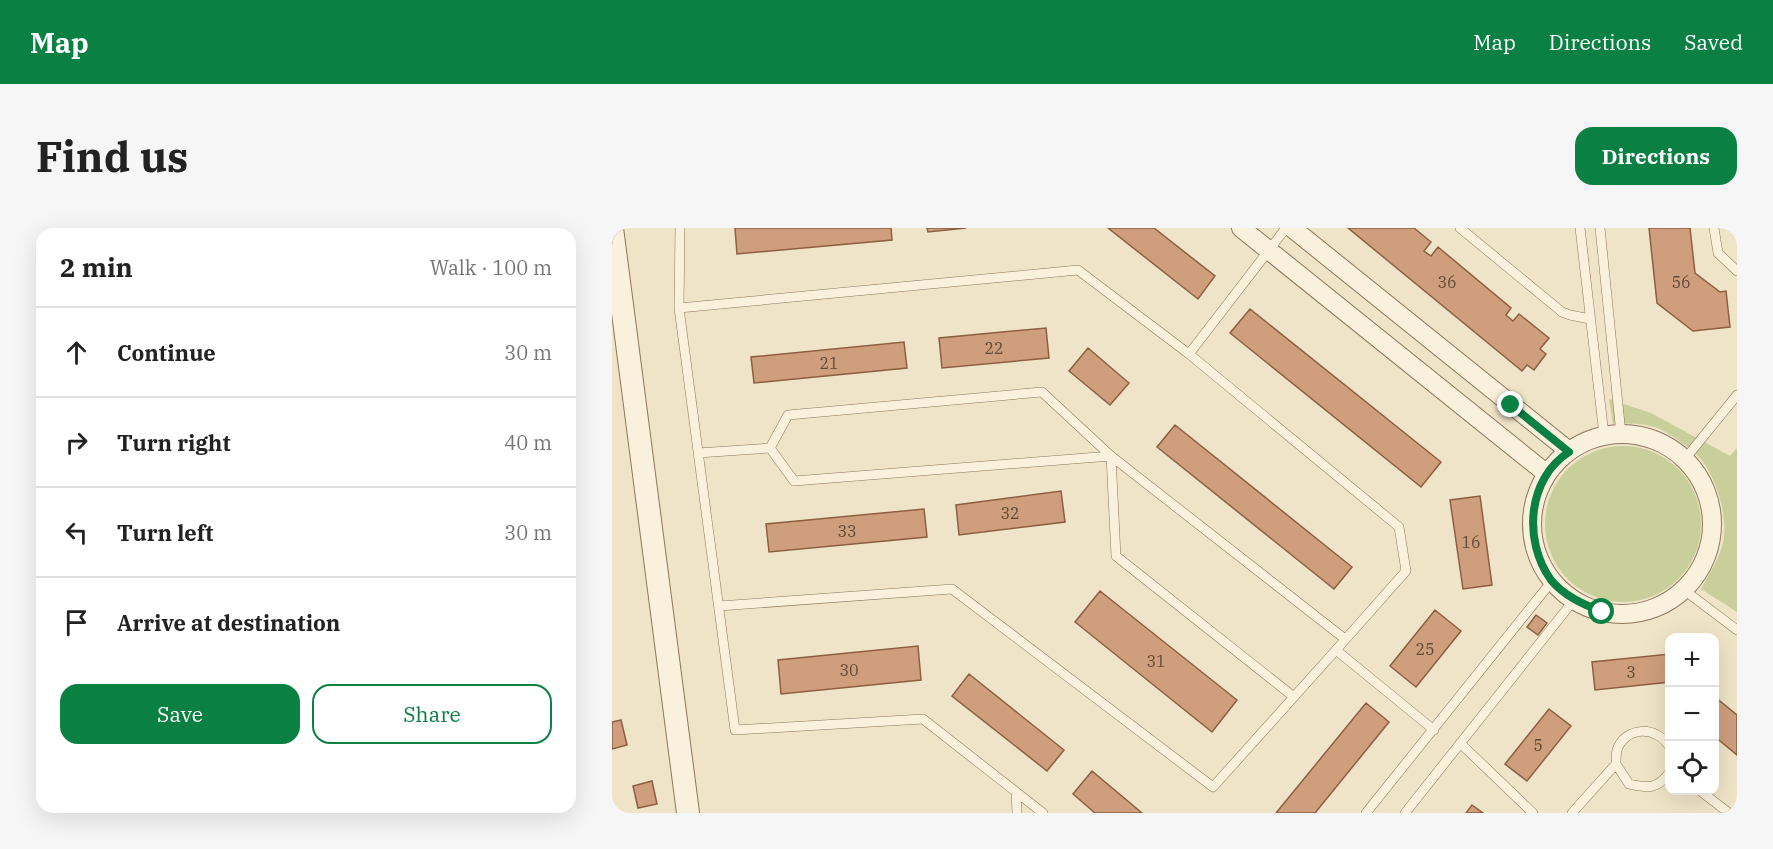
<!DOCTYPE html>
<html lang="en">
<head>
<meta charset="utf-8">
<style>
	body { margin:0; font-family:"IBM Plex Serif",serif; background:#f6f6f6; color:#222 }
	.controls { position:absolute; right:18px; bottom:18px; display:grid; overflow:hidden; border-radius:12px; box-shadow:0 6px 24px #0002 }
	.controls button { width:54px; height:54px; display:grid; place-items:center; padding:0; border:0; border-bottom:2px solid #e0e0e0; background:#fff; color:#222; font:30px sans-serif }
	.stop { position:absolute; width:18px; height:18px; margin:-14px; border:4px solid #0b8043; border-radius:50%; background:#fff }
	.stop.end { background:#0b8043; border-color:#fff; box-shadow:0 2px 6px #0008 }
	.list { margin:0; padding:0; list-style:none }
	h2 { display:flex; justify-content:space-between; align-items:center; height:78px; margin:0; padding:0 24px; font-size:26px }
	h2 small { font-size:20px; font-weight:400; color:#767676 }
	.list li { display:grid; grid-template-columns:39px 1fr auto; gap:18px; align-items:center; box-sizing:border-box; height:90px; padding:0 24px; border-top:2px solid #e0e0e0 }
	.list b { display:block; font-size:22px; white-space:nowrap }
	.list em { font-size:20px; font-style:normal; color:#767676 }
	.actions { display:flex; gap:12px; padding:18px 24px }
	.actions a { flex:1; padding:14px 0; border:2px solid #0b8043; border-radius:18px; text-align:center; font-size:21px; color:#0b8043 }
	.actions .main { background:#0b8043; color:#fff }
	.icon { flex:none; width:33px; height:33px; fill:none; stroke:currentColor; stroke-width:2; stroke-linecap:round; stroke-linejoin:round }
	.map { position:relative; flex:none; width:1125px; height:585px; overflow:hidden; border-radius:18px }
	header { display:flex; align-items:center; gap:36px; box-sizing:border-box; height:84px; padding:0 30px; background:#0b8043; color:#fff }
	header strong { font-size:28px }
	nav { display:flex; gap:33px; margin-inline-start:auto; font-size:21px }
	.intro { display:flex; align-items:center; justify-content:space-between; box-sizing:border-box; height:144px; padding:0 36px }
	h1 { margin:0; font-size:42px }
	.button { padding:15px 27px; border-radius:18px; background:#0b8043; color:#fff; font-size:21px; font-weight:700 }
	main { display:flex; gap:36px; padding:0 36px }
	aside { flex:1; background:#fff; border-radius:18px; box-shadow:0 6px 24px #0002 }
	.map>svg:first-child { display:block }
</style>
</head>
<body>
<header>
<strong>Map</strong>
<nav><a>Map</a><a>Directions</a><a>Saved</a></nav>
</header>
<div class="intro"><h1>Find us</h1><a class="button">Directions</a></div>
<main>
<aside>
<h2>2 min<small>Walk · 100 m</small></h2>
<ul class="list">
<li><svg class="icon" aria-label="ahead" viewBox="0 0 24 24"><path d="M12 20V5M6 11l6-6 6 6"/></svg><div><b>Continue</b></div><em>30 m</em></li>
<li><svg class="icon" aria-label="right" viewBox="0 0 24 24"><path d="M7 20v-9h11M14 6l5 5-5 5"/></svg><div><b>Turn right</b></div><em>40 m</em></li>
<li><svg class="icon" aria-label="left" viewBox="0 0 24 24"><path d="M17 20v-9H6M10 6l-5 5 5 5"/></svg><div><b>Turn left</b></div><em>30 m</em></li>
<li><svg class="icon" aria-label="arrive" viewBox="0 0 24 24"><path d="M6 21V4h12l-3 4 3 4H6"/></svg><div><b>Arrive at destination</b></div></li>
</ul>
<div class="actions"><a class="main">Save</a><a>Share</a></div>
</aside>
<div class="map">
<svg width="1125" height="585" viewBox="0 0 1125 585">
	<rect width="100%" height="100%" fill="#f0e4c8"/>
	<path fill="#c9cf9b" d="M997,171L1039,185L1118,228L1125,220V384L1089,361C1097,346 1107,331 1111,315C1116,288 1106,257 1092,235C1085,224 1055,203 1043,199C1030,195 1015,195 1001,196Z
		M933 296a78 78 0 1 1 156 0a78 78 0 1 1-156 0Z"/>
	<path fill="#cf9f7d" stroke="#8d5f41" stroke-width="1.5" d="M123,0H279L280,12L125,26Z
		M315,0H354L316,4Z
		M496,0H542L603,48L586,71Z
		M736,0H802L819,14L812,23L819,28L826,19L899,80L894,87L901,93L907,86L937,110L928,121L934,126L922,142L915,137L910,143Z
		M1037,0H1078L1083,45L1108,64L1114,63L1118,99L1081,103L1045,75Z
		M638,81L829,234L809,259L618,105Z
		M434,100L437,130L330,140L327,110Z
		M292,114L295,140L142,155L139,129Z
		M476,120L517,155L498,177L457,143Z
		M563,197L740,339L722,361L545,219Z
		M449,263L453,294L347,307L344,277Z
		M868,268L880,357L851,361L838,272Z
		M312,281L315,309L157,324L154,296Z
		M488,363L625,472L600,504L463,394Z
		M823,382L849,403L804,459L778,438Z
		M924,387L935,395L926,407L915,399Z
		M306,418L309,452L169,466L166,432Z
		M1058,426V454L983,462L980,434Z
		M357,446L452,522L435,543L340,468Z
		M1103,469L1125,487V527L1102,508Z
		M754,475L777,494L703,585H664Z
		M937,481L959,498L915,553L893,536Z
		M9,492L15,517L0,521V494Z
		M480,543L530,585H483L461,566Z
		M40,553L45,576L26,580L21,558Z
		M860,577L871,585H854Z"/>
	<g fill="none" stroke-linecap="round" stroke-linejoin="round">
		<defs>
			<path id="service" d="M68,0L67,80L123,502L311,491L431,585
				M848,0L950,84L958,87L978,91
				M968,0L992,207
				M988,0L1009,206
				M1102,0L1106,25L1125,43
				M67,80L466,42L577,126L787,299L794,343L724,422L822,502
				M577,126L674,0
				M158,220L176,187L430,164L499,228L733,411
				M86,225L158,220L182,253L499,228
				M499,228L504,328L682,469
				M1073,231L1125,167
				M1072,362L1125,402
				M107,378L340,361L601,559L724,422
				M848,515L921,585
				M1058,520C1046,497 1013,498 1005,522C1004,526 1004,532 1004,536L1017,556C1036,560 1045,562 1058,544
				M1087,562L1117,585
				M404,564L405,585
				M754,585L940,353
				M793,585L962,372
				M960,585L1004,536"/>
			<path id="minor" d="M629,0L935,246
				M680,0L957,223
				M920 296a90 90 0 1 1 180 0a90 90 0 1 1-180 0Z"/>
			<path id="tertiary" d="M0,0L76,585"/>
		</defs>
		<use href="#service" stroke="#8d765c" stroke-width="10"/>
		<use href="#minor" stroke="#8d765c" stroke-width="20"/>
		<use href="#tertiary" stroke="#8d765c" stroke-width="24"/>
		<use href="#service" stroke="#faf1dc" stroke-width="9"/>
		<use href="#minor" stroke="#faf1dc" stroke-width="18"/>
		<use href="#tertiary" stroke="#faf1dc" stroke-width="22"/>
	</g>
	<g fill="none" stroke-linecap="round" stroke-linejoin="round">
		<path stroke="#0b8043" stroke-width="8" d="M899,177L957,224C915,251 911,313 939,352C952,368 971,376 990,384"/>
	</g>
	<g text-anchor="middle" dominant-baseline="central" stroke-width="4.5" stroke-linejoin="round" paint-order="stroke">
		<g font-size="16" fill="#624a37">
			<text x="835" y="54">36</text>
			<text x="1069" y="54">56</text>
			<text x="382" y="120">22</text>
			<text x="217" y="135">21</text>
			<text x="398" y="285">32</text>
			<text x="235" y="303">33</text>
			<text x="859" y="314">16</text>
			<text x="813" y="421">25</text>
			<text x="544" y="433">31</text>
			<text x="237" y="442">30</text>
			<text x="1019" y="444">3</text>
			<text x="926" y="517">5</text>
		</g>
	</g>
</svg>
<div class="controls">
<button>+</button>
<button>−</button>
<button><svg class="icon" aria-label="locate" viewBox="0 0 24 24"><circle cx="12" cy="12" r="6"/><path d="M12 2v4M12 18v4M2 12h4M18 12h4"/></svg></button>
</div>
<div class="stop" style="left:990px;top:384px"></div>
<div class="stop end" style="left:899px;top:177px"></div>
</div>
</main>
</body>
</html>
